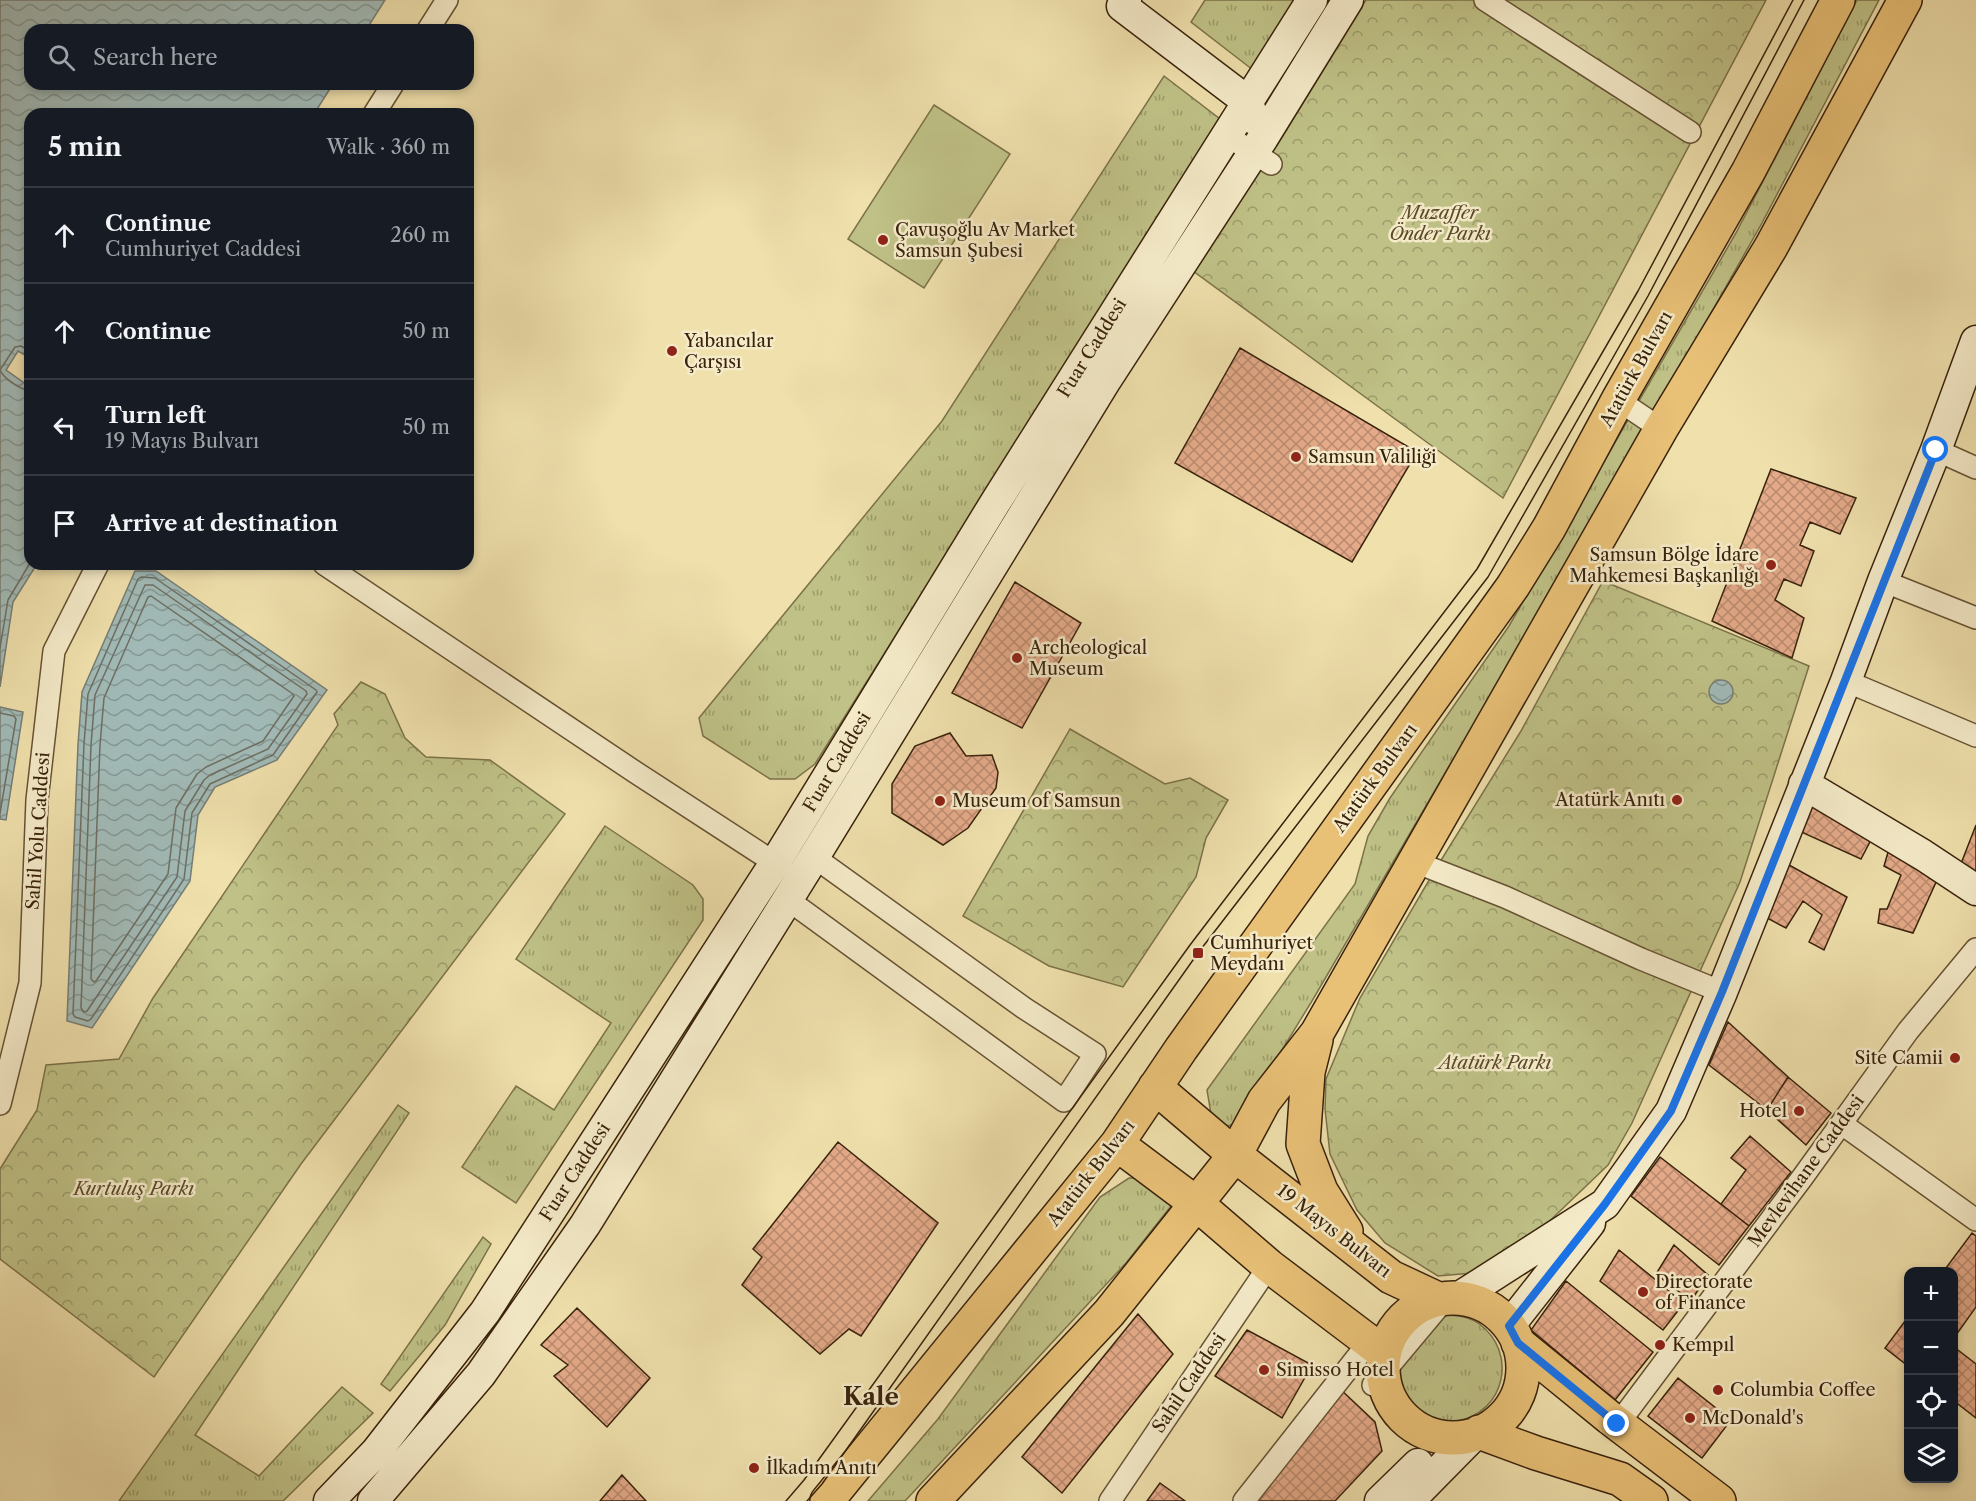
<!DOCTYPE html>
<html lang="en">
<head>
<meta charset="utf-8">
<style>
	body { margin:0; font-family:"Libre Caslon Text",serif; background:#242831; color:#f1f3f6 }
	.controls { position:absolute; right:18px; bottom:18px; display:grid; overflow:hidden; border-radius:12px; box-shadow:0 3px 9px #0003 }
	.controls button { width:54px; height:54px; display:grid; place-items:center; padding:0; border:0; border-bottom:2px solid #363941; background:#171b24; color:#f1f3f6; font:30px sans-serif }
	.stop { position:absolute; width:18px; height:18px; margin:-14px; border:4px solid #1a73e8; border-radius:50%; background:#fff }
	.stop.end { background:#1a73e8; border-color:#fff; box-shadow:0 2px 6px #0008 }
	.list { margin:0; padding:0; list-style:none }
	h2 { display:flex; justify-content:space-between; align-items:center; height:78px; margin:0; padding:0 24px; font-size:26px }
	h2 small { font-size:20px; font-weight:400; color:#9ea1a6 }
	.list li { display:grid; grid-template-columns:39px 1fr auto; gap:18px; align-items:center; box-sizing:border-box; height:96px; padding:0 24px; border-top:2px solid #363941 }
	.list b { display:block; font-size:22px; white-space:nowrap }
	.list p { margin:0; font-size:20px; white-space:nowrap; color:#9ea1a6 }
	.list em { font-size:20px; font-style:normal; color:#9ea1a6 }
	.icon { flex:none; width:33px; height:33px; fill:none; stroke:currentColor; stroke-width:2; stroke-linecap:round; stroke-linejoin:round }
	.map { position:relative; flex:none; width:1976px; height:1501px; overflow:hidden }
	.search { position:absolute; background:#171b24; box-shadow:0 3px 9px #0003; left:24px; top:24px; width:450px; height:66px; display:flex; align-items:center; gap:15px; box-sizing:border-box; padding:0 21px; border-radius:18px; color:#9ea1a6; font-size:22px }
	.panel { position:absolute; background:#171b24; box-shadow:0 3px 9px #0003; left:24px; top:108px; width:450px; height:462px; border-radius:18px }
	.map>svg:first-child { display:block }
</style>
</head>
<body>
<div class="map">
<svg width="1976" height="1501" viewBox="0 0 1976 1501">
	<defs>
		<pattern id="grass-tufts" width="24" height="20" patternUnits="userSpaceOnUse" patternTransform="scale(1.5)"><rect width="24" height="20" fill="#bfc186"/><path d="M3 7l-1-3M5 7V3M7 7l1-3M15 17l-1-3M17 17v-4M19 17l1-3" fill="none" stroke="#9c9c6c"/></pattern>
		<pattern id="park-crowns" width="20" height="18" patternUnits="userSpaceOnUse" patternTransform="scale(1.5)"><rect width="20" height="18" fill="#bfc186"/><path d="M2 6a3 3 0 1 1 6 0M12 15a3 3 0 1 1 6 0" fill="none" stroke="#9c9c6c"/></pattern>
		<pattern id="water-waves" width="16" height="10" patternUnits="userSpaceOnUse" patternTransform="scale(1.5)"><rect width="16" height="10" fill="#a1bab7"/><path d="M0 5q4-4 8 0t8 0" fill="none" stroke="#849793"/></pattern>
		<pattern id="building-cross-hatch" width="8" height="8" patternUnits="userSpaceOnUse" patternTransform="scale(1.5)"><rect width="8" height="8" fill="#e4aa89"/><path d="M0 0l8 8M0 8l8-8" fill="none" stroke="#ba8a6e"/></pattern>
	</defs>
	<rect width="100%" height="100%" fill="#efe0ac"/>
	<filter id="stains"><feTurbulence type="fractalNoise" baseFrequency=".00333" numOctaves="4"/><feColorMatrix values="0 0 0 0 .2 0 0 0 0 .09 0 0 0 0 .02 0 0 0 .5 -.17"/></filter>
	<radialGradient id="worn" r=".72"><stop offset=".6" stop-color="#630" stop-opacity="0"/><stop offset="1" stop-color="#630" stop-opacity=".3"/></radialGradient>
	<path fill="url(#grass-tufts)" stroke="#7c7249" stroke-width="1.5" d="M1205,0H1297L1253,70L1191,22Z
		M1857,0H1879L1762,223L1625,465L1312,1001L1237,1123L1221,1128L1212,1120L1207,1090L1355,884L1368,836L1390,798L1509,626L1736,233Z
		M1164,76L1220,119L815,764L795,779H770L703,736L699,718L942,421Z
		M605,826L693,885L703,899V920L516,1203L462,1167L516,1086L554,1110L611,1023L516,959Z
		M398,1105L409,1113L195,1435L259,1476L342,1387L373,1413L283,1501H119Z
		M1129,1178H1146L1166,1192L1171,1206L1126,1263L905,1501H868L938,1419L1100,1197Z
		M483,1237L491,1244L445,1325L390,1391L381,1384Z
		M1443,1315C1455,1315 1468,1316 1478,1323C1519,1352 1505,1413 1457,1421C1446,1423 1435,1421 1425,1416C1403,1403 1397,1387 1396,1362Z"/>
	<path fill="url(#park-crowns)" stroke="#7c7249" stroke-width="1.5" d="M1366,0H1766L1503,498L1189,268Z
		M1603,581L1809,666L1740,882L1632,1123L1608,1165L1514,1255L1473,1273L1438,1276L1385,1243L1357,1210L1330,1154L1325,1109L1326,1079L1360,998L1435,870L1521,731Z
		M361,682L385,694L405,738L426,757L490,760L565,814L301,1164L154,1377L0,1259V1169L37,1110L46,1065L119,1059L153,998L338,725L334,714Z
		M1070,729L1165,784L1190,778L1228,800L1206,838L1196,877L1123,987L1049,966L963,916Z"/>
	<path fill="#bfc186" stroke="#7c7249" stroke-width="1.5" d="M934,105L1010,154L924,288L848,239Z"/>
	<path fill="url(#water-waves)" stroke="#777d73" stroke-width="1.5" d="M0,0H385L366,30H30V84H333L314,114H30V358L18,351L6,370L30,387V564H37L13,602L0,687Z
		M135,571H156L327,690L277,760L215,787L198,815L190,881L92,1028L67,1021L78,744L82,692Z
		M1709 692a12 12 0 1 1 24 0a12 12 0 1 1-24 0Z
		M0,707L23,712L6,820L0,819Z"/>
	<g fill="none" stroke-linecap="round" stroke-linejoin="round">
		<path stroke="#6d6e62" stroke-width="1.5" d="M30,351L21,346L15,347L0,370C4,379 20,389 30,391
			M141,577L155,578L316,690L317,692L273,755L210,784L192,813L184,879L91,1019L88,1021L75,1017L73,1014L84,744L88,694L138,579Z
			M145,585H153L306,691L307,694L268,749L210,775L204,780L185,811L177,877L87,1011L84,1012L81,1008L91,745L95,695Z
			M151,596L293,694L294,696L263,741L206,767L197,774L176,808L168,874L96,981L94,982L91,979L100,745L104,698L148,597Z
			M0,648L8,600L30,563
			M0,713L14,716L16,719L0,813"/>
	</g>
	<path fill="url(#building-cross-hatch)" stroke="#39220c" stroke-width="1.5" d="M1240,348L1417,452L1352,562L1175,463Z
		M1771,469L1856,498L1840,534L1810,522L1800,545L1814,551L1801,586L1784,579L1775,600L1804,618L1792,658L1712,621Z
		M1015,582L1081,623L1022,728L952,693Z
		M950,733L966,756L992,755L998,772L996,788L968,828L943,845L892,813V784L915,746Z
		M1815,798L1873,836L1861,859L1799,831Z
		M1976,825V878L1963,869L1962,861Z
		M1889,849L1937,880L1913,933L1878,923L1880,909H1887L1901,875L1884,866Z
		M1789,865L1847,897L1824,950L1809,942L1822,915L1803,901L1786,928L1767,918Z
		M1728,1022L1788,1077L1767,1110L1709,1065Z
		M1788,1077L1831,1113L1806,1145L1767,1110Z
		M1750,1136L1791,1172L1749,1226L1721,1204L1746,1170L1731,1158Z
		M838,1142L938,1223L861,1336L849,1329L820,1354L742,1285L762,1257L753,1249Z
		M1660,1157L1749,1226L1719,1265L1631,1196Z
		M1972,1233L1976,1236V1307L1954,1338V1272H1943Z
		M1674,1245L1708,1275L1691,1301L1656,1274Z
		M1619,1250L1684,1303L1663,1330L1600,1281Z
		M1566,1281L1653,1352L1615,1400L1531,1330Z
		M577,1308L650,1378L607,1427L554,1376L568,1365L541,1345Z
		M1138,1314L1173,1354L1062,1493L1022,1457Z
		M1908,1317V1366L1885,1348Z
		M1247,1330L1312,1365L1282,1418L1215,1376Z
		M1954,1347L1976,1364V1418L1954,1401Z
		M1678,1378L1731,1420L1702,1458L1648,1416Z
		M1337,1386L1375,1422L1382,1451L1335,1501H1255Z
		M622,1475L646,1501H600Z
		M1160,1483L1185,1501H1147Z"/>
	<g fill="none" stroke-linecap="round" stroke-linejoin="round">
		<defs>
			<path id="street" d="M1485,0L1690,132
				M428,30L447,0
				M374,114L393,84
				M1226,135L1271,164
				M1618,400L1661,429
				M1936,450L1976,468
				M324,564L635,772L775,863
				M1883,581L1976,618
				M1846,681L1976,736
				M1415,862L1505,897L1641,959L1722,992
				M787,899L1064,1101L1095,1054L1024,1008L814,857
				M0,1104L30,983L37,800L54,651L98,564
				M1842,1124L1976,1220
				M1373,1385L1450,1293
				M1618,1424L1802,1178L1908,1031L1976,949
				M1110,1501L1269,1266
				M1244,1501L1369,1342"/>
			<path id="secondary" d="M1126,0L1122,6L1247,101L1254,119
				M1804,784L1923,855L1976,890
				M1458,1298L1605,1204L1671,1111L1722,992L1846,681L1883,581L1936,450L1976,341
				M1509,1326L1590,1223
				M329,1501L376,1452L485,1312L775,863L995,503L1312,0
				M373,1501L481,1374L585,1225L814,857L1106,380L1263,138L1348,0
				M1380,1501L1418,1464
				M1409,1501L1474,1435"/>
			<path id="primary" d="M1316,1040L1308,1072L1303,1144L1321,1191L1346,1231
				M1155,1087L1235,1155L1391,1277L1438,1299
				M1117,1144L1197,1204L1269,1266L1384,1353
				M1383 1368a70 70 0 1 1 140 0a70 70 0 1 1-140 0Z
				M1518,1343L1610,1418L1719,1501
				M1479,1432L1536,1453L1620,1479L1651,1501
				M827,1501L1117,1144L1181,1049L1513,586L1549,528L1618,400L1748,172L1838,0
				M933,1501L1109,1313L1235,1155L1264,1101L1317,1033L1661,429L1771,247L1905,0"/>
		</defs>
		<use href="#street" stroke="#665234" stroke-width="24"/>
		<use href="#secondary" stroke="#39220c" stroke-width="33"/>
		<use href="#primary" stroke="#39220c" stroke-width="36"/>
		<use href="#street" stroke="#f5ebc9" stroke-width="21"/>
		<use href="#secondary" stroke="#f5ebc9" stroke-width="30"/>
		<use href="#primary" stroke="#e8c076" stroke-width="33"/>
		<path stroke="#39220c" stroke-width="1.5" d="M786,1501L804,1480L1190,945L1477,569L1638,291L1793,0
			M807,1501L822,1484L1198,953L1488,577L1648,296L1804,0"/>
	</g>
	<g fill="none" stroke-linecap="round" stroke-linejoin="round">
		<path stroke="#1a73e8" stroke-width="8" d="M1617,1424L1518,1343L1509,1326L1605,1204L1671,1111L1722,992L1936,450"/>
	</g>
	<g fill="#8f2418" stroke="#f5ebc9" stroke-width="2">
		<circle cx="883" cy="240" r="6"/>
		<circle cx="672" cy="351" r="6"/>
		<circle cx="1296" cy="457" r="6"/>
		<circle cx="1771" cy="565" r="6"/>
		<circle cx="1017" cy="658" r="6"/>
		<circle cx="1677" cy="800" r="6"/>
		<circle cx="940" cy="801" r="6"/>
		<rect x="1192" y="947" width="12" height="12" rx="3"/>
		<circle cx="1955" cy="1058" r="6"/>
		<circle cx="1799" cy="1111" r="6"/>
		<circle cx="1643" cy="1292" r="6"/>
		<circle cx="1660" cy="1345" r="6"/>
		<circle cx="1264" cy="1370" r="6"/>
		<circle cx="1718" cy="1390" r="6"/>
		<circle cx="1690" cy="1418" r="6"/>
		<circle cx="754" cy="1468" r="6"/>
	</g>
	<g text-anchor="middle" dominant-baseline="central" stroke-width="5" stroke-linejoin="round" paint-order="stroke">
		<g font-size="18" font-style="italic" fill="#5a4a2a" stroke="#f5ebc9">
			<text x="1440" y="213">Muzaffer<tspan x="1440" dy="21">Önder Parkı</tspan></text>
			<text x="1495" y="1063">Atatürk Parkı</text>
			<text x="134" y="1189">Kurtuluş Parkı</text>
		</g>
		<g font-size="18" fill="#39220c" stroke="#f5ebc9" text-anchor="start">
			<text x="895" y="230">Çavuşoğlu Av Market<tspan x="895" dy="21">Samsun Şubesi</tspan></text>
			<text x="684" y="341">Yabancılar<tspan x="684" dy="21">Çarşısı</tspan></text>
			<text x="1308" y="457">Samsun Valiliği</text>
			<text x="1759" y="555" text-anchor="end">Samsun Bölge İdare<tspan x="1759" dy="21">Mahkemesi Başkanlığı</tspan></text>
			<text x="1029" y="648">Archeological<tspan x="1029" dy="21">Museum</tspan></text>
			<text x="1665" y="800" text-anchor="end">Atatürk Anıtı</text>
			<text x="952" y="801">Museum of Samsun</text>
			<text x="1210" y="943">Cumhuriyet<tspan x="1210" dy="21">Meydanı</tspan></text>
			<text x="1943" y="1058" text-anchor="end">Site Camii</text>
			<text x="1787" y="1111" text-anchor="end">Hotel</text>
			<text x="1655" y="1282">Directorate<tspan x="1655" dy="21">of Finance</tspan></text>
			<text x="1672" y="1345">Kempıl</text>
			<text x="1276" y="1370">Simisso Hotel</text>
			<text x="1730" y="1390">Columbia Coffee</text>
			<text x="1702" y="1418">McDonald's</text>
			<text x="766" y="1468">İlkadım Anıtı</text>
		</g>
		<g font-size="18" fill="#39220c" stroke="#f5ebc9">
			<text transform="translate(1092 348) rotate(-58)">Fuar Caddesi</text>
			<text transform="translate(1636 369) rotate(-61)">Atatürk Bulvarı</text>
			<text transform="translate(837 762) rotate(-59)">Fuar Caddesi</text>
			<text transform="translate(1375 778) rotate(-54)">Atatürk Bulvarı</text>
			<text transform="translate(38 831) rotate(-86)">Sahil Yolu Caddesi</text>
			<text transform="translate(1806 1171) rotate(-54)">Mevlevihane Caddesi</text>
			<text transform="translate(575 1172) rotate(-57)">Fuar Caddesi</text>
			<text transform="translate(1091 1173) rotate(-52)">Atatürk Bulvarı</text>
			<text transform="translate(1334 1231) rotate(38)">19 Mayıs Bulvarı</text>
			<text transform="translate(1189 1383) rotate(-56)">Sahil Caddesi</text>
		</g>
		<g font-size="24" font-weight="bold" fill="#39220c" stroke="#f5ebc9">
			<text x="871" y="1396">Kale</text>
		</g>
	</g>
	<rect width="100%" height="100%" filter="url(#stains)"/>
	<rect width="100%" height="100%" fill="url(#worn)"/>
</svg>
<div class="controls">
<button>+</button>
<button>−</button>
<button><svg class="icon" aria-label="locate" viewBox="0 0 24 24"><circle cx="12" cy="12" r="6"/><path d="M12 2v4M12 18v4M2 12h4M18 12h4"/></svg></button>
<button><svg class="icon" aria-label="layers" viewBox="0 0 24 24"><path d="M12 4l9 5-9 5-9-5zM3 14l9 5 9-5"/></svg></button>
</div>
<div class="stop" style="left:1936px;top:450px"></div>
<div class="stop end" style="left:1617px;top:1424px"></div>
<div class="search"><svg class="icon" aria-label="search" viewBox="0 0 24 24"><circle cx="10" cy="10" r="6"/><path d="M15 15l6 6"/></svg>Search here</div>
<section class="panel">
<h2>5 min<small>Walk · 360 m</small></h2>
<ul class="list">
<li><svg class="icon" aria-label="ahead" viewBox="0 0 24 24"><path d="M12 20V5M6 11l6-6 6 6"/></svg><div><b>Continue</b><p>Cumhuriyet Caddesi</p></div><em>260 m</em></li>
<li><svg class="icon" aria-label="ahead" viewBox="0 0 24 24"><path d="M12 20V5M6 11l6-6 6 6"/></svg><div><b>Continue</b></div><em>50 m</em></li>
<li><svg class="icon" aria-label="left" viewBox="0 0 24 24"><path d="M17 20v-9H6M10 6l-5 5 5 5"/></svg><div><b>Turn left</b><p>19 Mayıs Bulvarı</p></div><em>50 m</em></li>
<li><svg class="icon" aria-label="arrive" viewBox="0 0 24 24"><path d="M6 21V4h12l-3 4 3 4H6"/></svg><div><b>Arrive at destination</b></div></li>
</ul>
</section>
</div>
</body>
</html>
